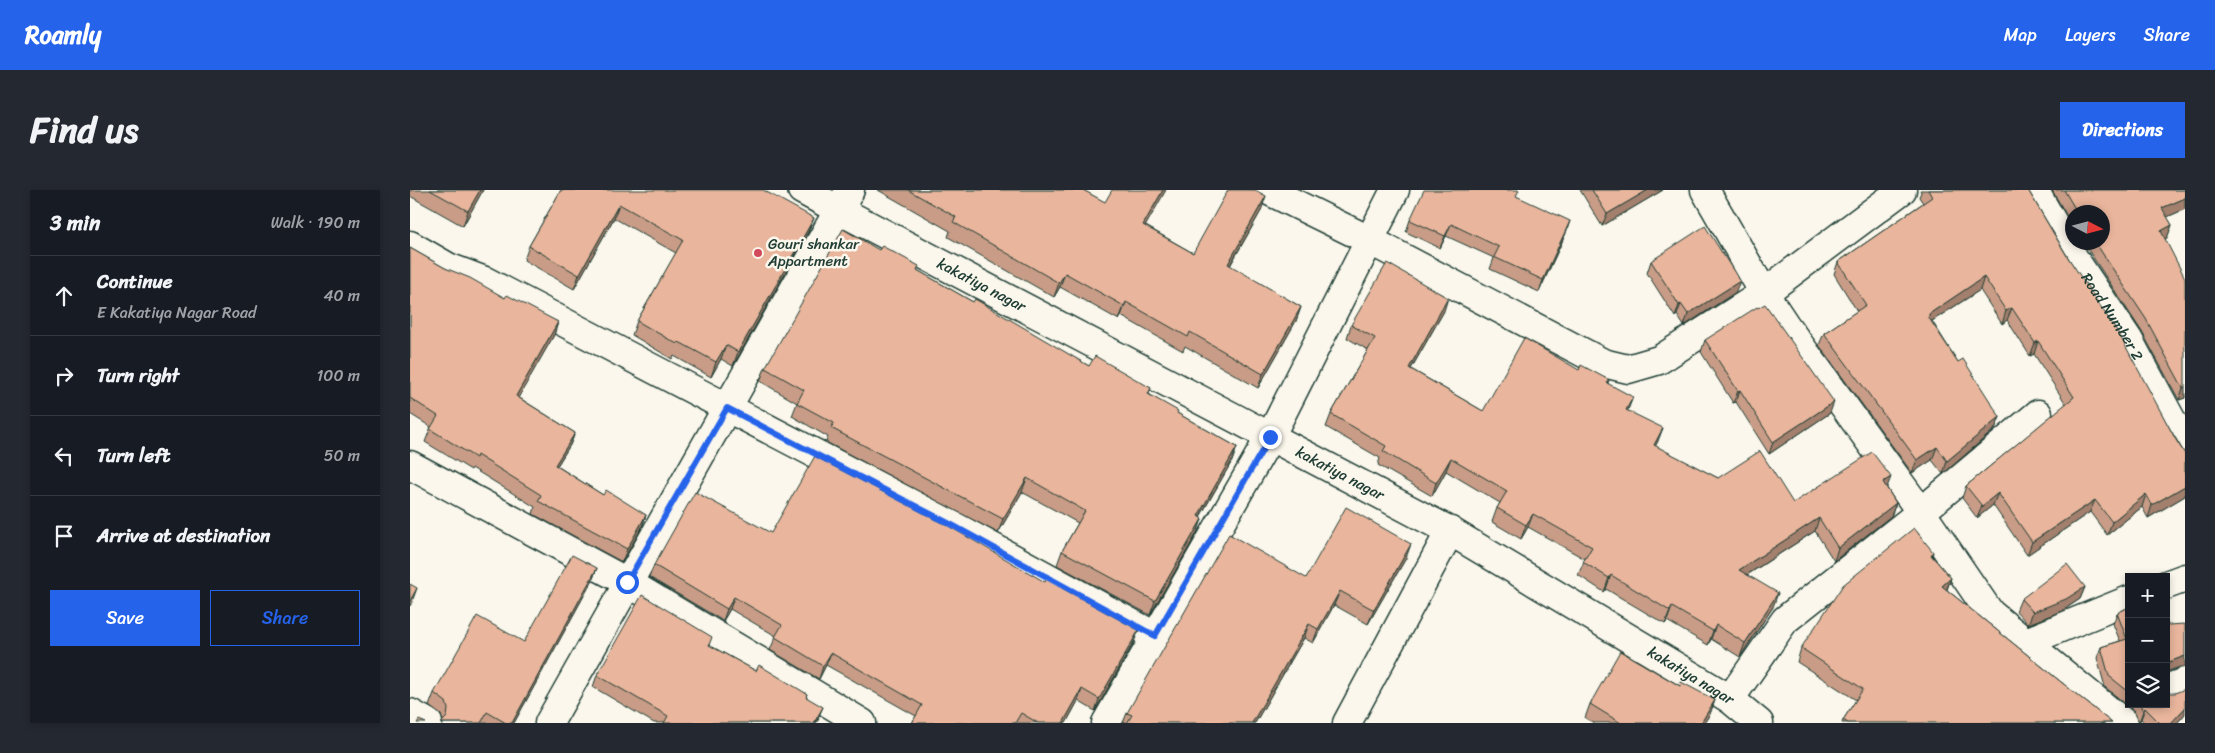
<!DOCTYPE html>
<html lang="en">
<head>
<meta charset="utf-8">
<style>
	body { margin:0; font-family:Sriracha,sans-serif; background:#242831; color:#f1f3f6 }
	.controls { position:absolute; right:15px; bottom:15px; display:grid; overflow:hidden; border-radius:0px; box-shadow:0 2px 8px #0003 }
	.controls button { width:45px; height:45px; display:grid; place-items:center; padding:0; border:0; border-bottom:1px solid #363941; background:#171b24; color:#f1f3f6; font:25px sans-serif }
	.compass { position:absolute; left:1655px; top:15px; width:45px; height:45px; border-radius:50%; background:#171b24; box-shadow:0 2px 8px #0003; rotate:96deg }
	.stop { position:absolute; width:15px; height:15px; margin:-11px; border:4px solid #2563eb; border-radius:50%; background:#fff }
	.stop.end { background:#2563eb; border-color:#fff; box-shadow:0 1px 5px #0008 }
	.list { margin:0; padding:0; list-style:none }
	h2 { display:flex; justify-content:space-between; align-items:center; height:65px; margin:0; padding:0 20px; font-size:21px }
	h2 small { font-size:16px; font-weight:400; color:#9ea1a6 }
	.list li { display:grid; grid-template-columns:32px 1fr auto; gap:15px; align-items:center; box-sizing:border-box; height:80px; padding:0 20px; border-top:1px solid #363941 }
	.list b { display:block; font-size:19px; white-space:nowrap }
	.list p { margin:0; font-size:16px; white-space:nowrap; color:#9ea1a6 }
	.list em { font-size:16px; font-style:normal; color:#9ea1a6 }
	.actions { display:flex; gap:10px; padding:15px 20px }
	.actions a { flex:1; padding:11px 0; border:1px solid #2563eb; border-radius:0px; text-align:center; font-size:18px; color:#2563eb }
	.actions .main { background:#2563eb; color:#fff }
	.icon { flex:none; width:28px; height:28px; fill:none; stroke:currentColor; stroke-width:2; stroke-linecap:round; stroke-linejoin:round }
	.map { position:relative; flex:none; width:1775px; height:533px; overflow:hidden; border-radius:0px }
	header { display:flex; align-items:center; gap:30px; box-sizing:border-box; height:70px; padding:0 25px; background:#2563eb; color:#fff }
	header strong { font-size:24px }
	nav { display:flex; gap:28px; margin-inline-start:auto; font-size:18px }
	.intro { display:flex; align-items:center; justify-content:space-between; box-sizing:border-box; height:120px; padding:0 30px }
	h1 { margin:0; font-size:35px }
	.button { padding:12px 22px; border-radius:0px; background:#2563eb; color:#fff; font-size:18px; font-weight:700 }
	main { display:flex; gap:30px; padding:0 30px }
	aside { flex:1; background:#171b24; border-radius:0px; box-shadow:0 2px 8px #0003 }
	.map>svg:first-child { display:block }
</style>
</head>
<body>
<header>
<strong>Roamly</strong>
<nav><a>Map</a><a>Layers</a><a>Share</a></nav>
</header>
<div class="intro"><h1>Find us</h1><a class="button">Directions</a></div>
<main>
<aside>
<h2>3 min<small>Walk · 190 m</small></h2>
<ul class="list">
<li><svg class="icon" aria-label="ahead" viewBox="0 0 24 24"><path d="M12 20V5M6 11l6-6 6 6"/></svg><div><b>Continue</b><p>E Kakatiya Nagar Road</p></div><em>40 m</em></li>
<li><svg class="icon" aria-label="right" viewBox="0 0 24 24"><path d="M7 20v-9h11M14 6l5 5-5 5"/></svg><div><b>Turn right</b></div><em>100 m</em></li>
<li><svg class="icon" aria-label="left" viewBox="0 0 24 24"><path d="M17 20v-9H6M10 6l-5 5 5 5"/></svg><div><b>Turn left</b></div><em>50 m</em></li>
<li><svg class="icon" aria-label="arrive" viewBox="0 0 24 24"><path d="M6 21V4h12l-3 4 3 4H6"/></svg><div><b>Arrive at destination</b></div></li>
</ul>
<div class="actions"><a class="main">Save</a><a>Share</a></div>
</aside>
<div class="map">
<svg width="1775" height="533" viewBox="0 0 1775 533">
	<rect width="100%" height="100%" fill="#fbf7ec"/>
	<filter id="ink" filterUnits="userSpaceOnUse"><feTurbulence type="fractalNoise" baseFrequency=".02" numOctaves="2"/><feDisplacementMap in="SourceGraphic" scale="10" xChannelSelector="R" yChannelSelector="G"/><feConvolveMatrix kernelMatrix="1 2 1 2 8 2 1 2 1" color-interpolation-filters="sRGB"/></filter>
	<g filter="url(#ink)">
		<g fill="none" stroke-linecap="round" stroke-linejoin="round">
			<defs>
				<g id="street">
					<path d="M392,0L429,20"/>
					<path d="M857,0L959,50L1193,173L1218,179L1249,170L1354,103L1492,0"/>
					<path d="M1295,0L1354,103L1376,136L1511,322L1580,423L1714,533"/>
					<path id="s1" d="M1624,0L1665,70L1718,149L1775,255"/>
					<path d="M0,55L38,77L75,91L542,335L745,446"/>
					<path d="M0,275L217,392L452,533"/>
					<path d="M1756,395L1775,388"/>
					<path d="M1616,452L1719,410"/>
					<path d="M1756,499L1775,492"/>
					<path d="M1320,509L1375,430L1511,322L1628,224"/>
					<path d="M0,523L18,533"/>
					<path d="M696,533L860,247L985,0"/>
					<path d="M937,533L1040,341"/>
				</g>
				<g id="secondary">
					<path id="s2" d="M429,20L1040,341L1320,509L1349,533"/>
					<path d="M139,533L440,0"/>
				</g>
			</defs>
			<use href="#street" stroke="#1f3d34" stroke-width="31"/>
			<use href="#secondary" stroke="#1f3d34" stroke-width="31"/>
			<use href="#street" stroke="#fbf7ec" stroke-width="28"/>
			<use href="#secondary" stroke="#fbf7ec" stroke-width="28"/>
		</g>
		<path fill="#c89c86" stroke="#1f3d34" d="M0,0H73L53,36L0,6Z
			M151,0L404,28L398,42L323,176L311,169L301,187L264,166L262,169L222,145L227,131L266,63L204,28L164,99L114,70L119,56Z
			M468,0H673L783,63L851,21L820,76L891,117L886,131L848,198L775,156L773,161L711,126L709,130L650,97L644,107L538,47L540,41Z
			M1170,0H1253L1192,36Z
			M1510,0H1618L1775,264V306L1738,328L1732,317L1697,345L1680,322L1617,365L1583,315L1567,328L1552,308L1556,296L1656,214L1624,164L1620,166L1597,130L1592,134L1570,100L1522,131L1548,172L1590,227L1585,239L1533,284L1522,270L1502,283L1409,155L1414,143L1447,121L1424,84L1428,72L1513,13L1509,7L1511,2Z
			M1642,0H1775V19L1757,27L1762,35L1757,48L1755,49L1775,208L1769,210L1732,142L1673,52H1692V22H1662V35Z
			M1107,7L1156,43L1129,102L1080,79L1084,68L1036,46L1030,58L996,42L1000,30Z
			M0,58L35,78L95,108L148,132L144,145L108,207L165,243L160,255L147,276L193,305L236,325L232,337L212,372L123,324L125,317L62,278L61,280L15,252L21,237L0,224Z
			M469,60L507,80L563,112L679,176L741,198L739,204L767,223L827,257L822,271L790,327L792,329L787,343L740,425L647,375L652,361L668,333L612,302L588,343L416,252L418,247L382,226L387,213L350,191L355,178Z
			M1241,71L1326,102L1274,136L1267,125L1265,127L1237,83Z
			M1034,121L1001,179L1073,221L1169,180L1199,190L1198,193L1218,221L1248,251L1245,256L1308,288L1383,313L1477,298L1486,313L1481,326L1424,371L1405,341L1337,385L1363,417L1330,467L1301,449L1298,455L1257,431L1255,434L1196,399L1194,402L1168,385L1175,369L1118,337L1111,349L1082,332L1087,318L1090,313L1036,281L1022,306L968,275L970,268L916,237L921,224L958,160L937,148L941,135Z
			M1295,150L1420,223L1359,264L1326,212L1323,213L1291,162Z
			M361,343L724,452L685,521L668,511L656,533H502L506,526L416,475L409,489L360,460L366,446L320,419L313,431L239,387L244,375Z
			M1523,362L1522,366L1541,388L1537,400L1702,533H1432L1433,530L1446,510L1387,472L1391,458Z
			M996,368L958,434L924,415L903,453L894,448L845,533H713L717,523L896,388Z
			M187,378L182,391L104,533H31L33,531L31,525L19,516L24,503L114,452Z
			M1675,397L1670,409L1652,421L1618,434L1606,421L1611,409Z
			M1719,417V514H1756L1775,524L1767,533H1735L1731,529L1729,532L1724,521L1695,497L1687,468L1691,457L1710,451L1703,434L1707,423Z
			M299,455L346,481L397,504L396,507L409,529L406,533H244L183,497L187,485Z
			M1270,496L1305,510L1300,524L1294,533H1184L1175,528L1180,514Z"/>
		<path fill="#a37f6d" stroke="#1f3d34" d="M70,0H73L53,36L58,21Z
			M753,0H756L728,49L733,35Z
			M1238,0H1253L1192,36L1197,24Z
			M856,6L851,21L812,89L818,74Z
			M1775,8V19L1748,31L1752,18Z
			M209,14L204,28L164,99L169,85Z
			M404,28L398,42L323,176L328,162Z
			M1160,31L1156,43L1129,102L1133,90Z
			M1041,34L1036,46L1030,58L1035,46Z
			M1762,35L1757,48L1746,54L1751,41Z
			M655,83L650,97L644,107L649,93Z
			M1574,87L1570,100L1514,136L1519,124Z
			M1330,91L1326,102L1274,136L1278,124Z
			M1038,108L1034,121L994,191L999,178Z
			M716,112L711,126L709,130L714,116Z
			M1271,114L1267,125L1265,127L1269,115Z
			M891,117L886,131L848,198L853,184Z
			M1602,118L1597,130L1592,134L1596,121Z
			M148,132L144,145L102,219L106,206Z
			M1628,151L1624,164L1620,166L1625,153Z
			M316,155L311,169L301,187L306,172Z
			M1775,197V208L1769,210L1773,198Z
			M1330,200L1326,212L1323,213L1328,201Z
			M1223,207L1218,220L1212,234L1216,220Z
			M1424,212L1420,223L1359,264L1363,252Z
			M1590,227L1585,239L1533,284L1537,271Z
			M1253,238L1248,251L1239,269L1244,255Z
			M165,243L160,255L140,287L145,275Z
			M827,257L822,271L782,340L788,326Z
			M1527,257L1522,270L1502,283L1507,270Z
			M1041,268L1036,281L1022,306L1026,293Z
			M1481,287L1476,300L1473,292Z
			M617,288L612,302L588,343L593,329Z
			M1775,296V306L1738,328L1742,315Z
			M1588,303L1583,315L1567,328L1572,316Z
			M1736,304L1732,317L1697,345L1702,332Z
			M1685,310L1680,322L1617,365L1622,352Z
			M1486,313L1481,326L1424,371L1428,358Z
			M1123,324L1118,337L1111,349L1116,335Z
			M236,325L232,337L212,372L217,359Z
			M1409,328L1405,341L1324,393L1329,380Z
			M792,329L787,343L740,425L745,411Z
			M1001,354L996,368L958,434L964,420Z
			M187,378L182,391L104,533H102Z
			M1201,385L1196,399L1194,402L1199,388Z
			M1541,388L1536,401L1532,396Z
			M1675,397L1670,409L1652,421L1618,434L1623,422Z
			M7,398L2,412L0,416V411Z
			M930,401L924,415L903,453L908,439Z
			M1368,403L1363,417L1330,467L1335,453Z
			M324,407L320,419L313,431L317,419Z
			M1262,417L1257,431L1255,434L1260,421Z
			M899,434L894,448L845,533H842Z
			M1306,435L1301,449L1298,455L1303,441Z
			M729,440L724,452L685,521L689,509Z
			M421,463L416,475L409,489L413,476Z
			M1775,466V477H1770L1756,482V473Z
			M672,499L668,511L656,533H653Z
			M1305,510L1300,524L1294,533H1291Z
			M413,517L406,533H404Z
			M1735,518L1731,529L1729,532L1733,521Z
			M1775,518V524L1767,533H1761Z"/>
		<path fill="#e9b59c" stroke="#1f3d34" d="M20,0H70L58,21Z
			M151,0H353L404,28L328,162L316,155L306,172L269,152L267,154L227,131L273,50L209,14L169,85L119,56Z
			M498,0H673L695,12L702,0H753L733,35L783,63L818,0H845L856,6L818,74L891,117L853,184L780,142L778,147L716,112L714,116L655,83L649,93L543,32L546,27Z
			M1014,0H1109L1106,6L1160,31L1133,90L1084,67L1089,57L1041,34L1035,46L1000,30Z
			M1182,0H1238L1197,24Z
			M1518,0H1618L1657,66L1709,144L1766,250L1775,264V296L1742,315L1736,304L1702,332L1685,310L1622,352L1588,303L1572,316L1556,296L1664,207L1628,151L1625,153L1602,118L1596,121L1574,87L1519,124V128L1548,172L1553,169L1590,227L1537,271L1527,257L1507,270L1414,143L1456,115L1428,72L1522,7Z
			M1654,0H1775V8L1752,18L1762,35L1751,41L1775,88V197L1773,198L1736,129L1685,52H1692V22H1667Z
			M1295,36L1330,91L1278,124L1271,114L1269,115L1241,71Z
			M433,39L469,60L472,56L509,76L507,80L563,112L565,109L679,176L685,166L741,198L738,204L768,221L767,223L827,257L788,326L792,329L745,411L652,361L675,321L617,288L593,329L421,238L424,233L387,213L394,200L355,178Z
			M0,58L35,78L60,88L95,108L97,105L148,132L106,206L165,243L145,275L193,305L196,300L236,325L217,359L128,311L131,305L67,265L66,268L20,239L28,226L0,208Z
			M977,73L1038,108L999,178L1073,221L1114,148L1169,180L1171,175L1199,190L1197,193L1223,207L1216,220L1253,238L1244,255L1308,288L1350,261L1383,313L1462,262L1481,287L1473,292L1486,313L1428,358L1409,328L1329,380L1368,403L1335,453L1306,435L1303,441L1262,417L1260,421L1201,385L1199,388L1173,372L1182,357L1123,324L1116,335L1087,318L1097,301L1041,268L1026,293L973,261L976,256L921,224L965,148L941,135Z
			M1355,114L1424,212L1363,252L1330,200L1328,201L1295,150L1347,117L1348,118Z
			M405,266L539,336L635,392L636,389L729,440L689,509L672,499L653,533H628L611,523L605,533H502L512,515L421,463L413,476L365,447L372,435L324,407L317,419L244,375L285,302L361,343Z
			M936,317L1001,354L964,420L930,401L908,439L899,434L842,533H717L722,525L717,523L819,344L896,388Z
			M1504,338L1523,362L1521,365L1541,388L1532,396L1702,533H1438L1433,530L1453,499L1391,458L1433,395Z
			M162,365L187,378L102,533H96L77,522L71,533H31L37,527L38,519L36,512L24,503L67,426L114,452Z
			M1657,374L1675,397L1656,409L1623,422L1611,409Z
			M0,394L7,398L0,411Z
			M232,405L302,447L299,455L346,481L349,475L397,504L396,507L413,517L404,533H254L258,526L187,485Z
			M1719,417V502L1699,486L1691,457L1717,449L1707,423Z
			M1756,430L1758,435L1775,434V466L1756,473Z
			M1210,461L1270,496L1271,492L1305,510L1291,533H1211L1180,514Z
			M1775,499V518L1761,533H1750L1735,518L1733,521L1730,514H1756V503H1765Z
			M9,530L16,533H7Z"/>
	</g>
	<g fill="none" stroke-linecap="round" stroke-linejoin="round" filter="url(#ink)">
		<path stroke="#2563eb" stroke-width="6" d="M217,392L317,218L542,335L745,446L860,247"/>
	</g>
	<circle fill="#d1495b" stroke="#fbf7ec" stroke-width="2" cx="348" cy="63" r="5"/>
	<g text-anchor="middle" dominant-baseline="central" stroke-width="5" stroke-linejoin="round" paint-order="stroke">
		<g font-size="15" fill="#1f3d34" stroke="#fbf7ec" text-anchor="start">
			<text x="358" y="54">Gouri shankar<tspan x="358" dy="17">Appartment</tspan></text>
		</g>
		<g font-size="15" fill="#1f3d34" stroke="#fbf7ec">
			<text stroke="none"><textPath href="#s2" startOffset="161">kakatiya nagar</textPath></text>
			<text stroke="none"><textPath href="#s1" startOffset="149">Road Number 2</textPath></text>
			<text stroke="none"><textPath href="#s2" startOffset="566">kakatiya nagar</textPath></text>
			<text stroke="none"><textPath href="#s2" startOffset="971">kakatiya nagar</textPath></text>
		</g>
	</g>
</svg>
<div class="controls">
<button>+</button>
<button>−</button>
<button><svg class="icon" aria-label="layers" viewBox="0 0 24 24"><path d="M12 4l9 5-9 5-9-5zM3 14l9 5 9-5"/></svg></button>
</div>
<svg class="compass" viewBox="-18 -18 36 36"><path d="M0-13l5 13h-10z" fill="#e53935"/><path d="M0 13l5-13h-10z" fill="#9ea1a6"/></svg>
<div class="stop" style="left:217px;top:392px"></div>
<div class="stop end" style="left:860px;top:247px"></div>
</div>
</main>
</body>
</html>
